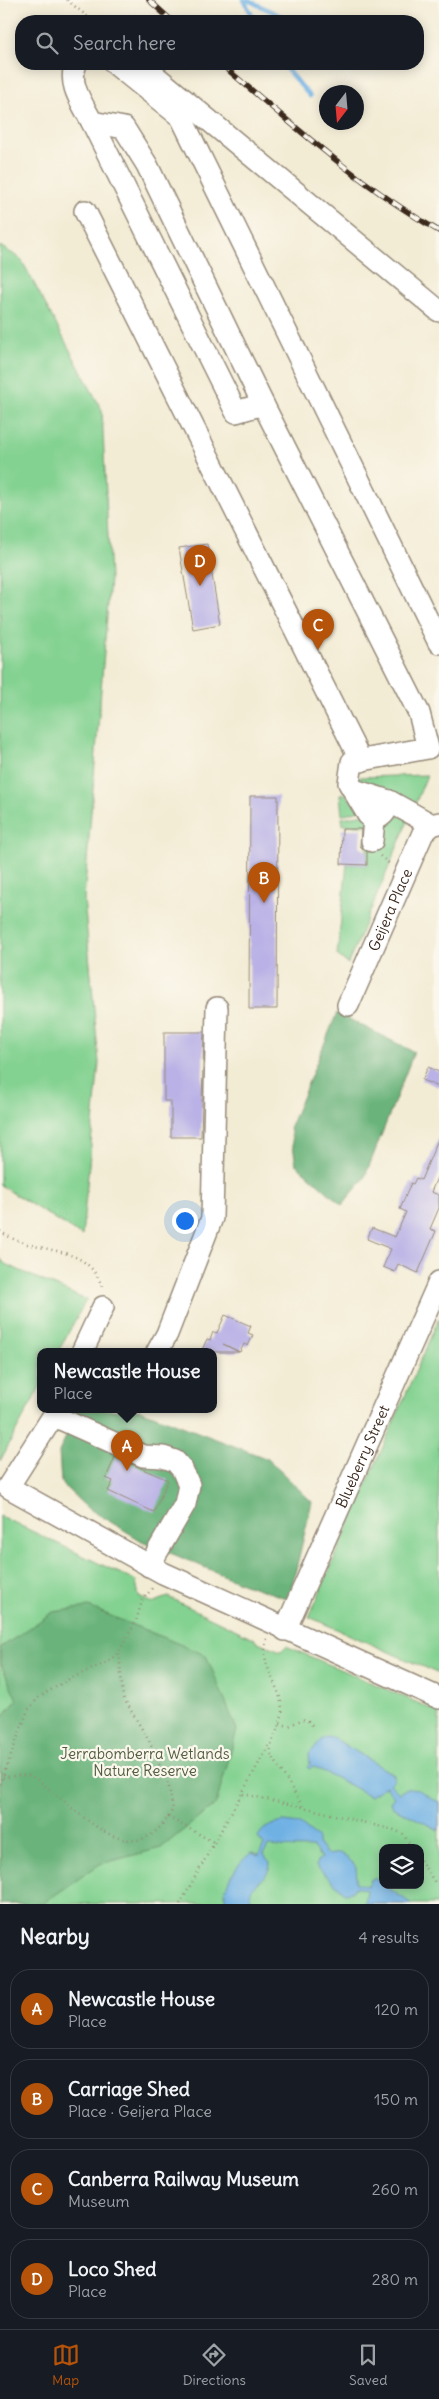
<!DOCTYPE html>
<html lang="en">
<head>
<meta charset="utf-8">
<style>
	body { margin:0; font-family:Delius,sans-serif; background:#20242c; color:#f1f3f6 }
	.controls { position:absolute; right:15px; bottom:15px; display:grid; overflow:hidden; border-radius:10px; box-shadow:0 2px 12px #0003 }
	.controls button { width:45px; height:45px; display:grid; place-items:center; padding:0; border:0; border-bottom:1px solid #363941; background:#171b24; color:#f1f3f6; font:25px sans-serif }
	.compass { position:absolute; left:319px; top:85px; width:45px; height:45px; border-radius:50%; background:#171b24; box-shadow:0 2px 12px #0003; rotate:196deg }
	.you { position:absolute; left:184px; top:1220px; width:18px; height:18px; margin:-12px; border:4px solid #fff; border-radius:50%; background:#1a73e8; box-shadow:0 0 0 8px #1a73e833 }
	.badge { display:grid; place-items:center; width:32px; height:32px; border-radius:50%; background:#b45309; color:#fff; font-size:16px; font-weight:700 }
	.pin { position:absolute; translate:-50% -41px; filter:drop-shadow(0 1px 2px #0008) }
	.pin::after { content:''; position:absolute; top:26px; width:18px; height:15px; background:inherit; clip-path:polygon(0 0,100% 0,50% 100%) }
	.popup { position:absolute; left:37px; top:1348px; width:180px; height:65px; box-sizing:border-box; display:grid; place-content:center; border-radius:10px; background:#171b24; filter:drop-shadow(0 1px 4px #0005); font-size:16px; white-space:nowrap; color:#9ea1a6 }
	.popup b { font-size:19px; color:#f1f3f6 }
	.popup::after { content:''; position:absolute; left:50%; top:100%; margin-left:-10px; border:10px solid transparent; border-top-color:#171b24 }
	.list { margin:0; padding:0; list-style:none }
	h2 { display:flex; justify-content:space-between; align-items:center; height:65px; margin:0; padding:0 20px; font-size:21px }
	h2 small { font-size:16px; font-weight:400; color:#9ea1a6 }
	.list li { display:grid; grid-template-columns:32px 1fr auto; gap:15px; align-items:center; box-sizing:border-box; height:80px; margin:0 10px 10px; padding:0 10px; border:1px solid #363941; border-radius:20px }
	.list b { display:block; font-size:19px; white-space:nowrap }
	.list p { margin:0; font-size:16px; white-space:nowrap; color:#9ea1a6 }
	.list em { font-size:16px; font-style:normal; color:#9ea1a6 }
	.icon { flex:none; width:28px; height:28px; fill:none; stroke:currentColor; stroke-width:2; stroke-linecap:round; stroke-linejoin:round }
	.map { position:relative; flex:none; width:439px; height:1904px; overflow:hidden }
	.search { position:absolute; background:#171b24; box-shadow:0 2px 12px #0003; left:15px; right:15px; top:15px; height:55px; display:flex; align-items:center; gap:12px; box-sizing:border-box; padding:0 18px; border-radius:20px; color:#9ea1a6; font-size:19px }
	.sheet { height:425px; background:#171b24 }
	nav { display:flex; justify-content:space-around; align-items:center; box-sizing:border-box; height:70px; border-top:1px solid #363941; background:#171b24; font-size:14px; color:#9ea1a6 }
	nav a { display:grid; justify-items:center; gap:2px }
	nav .on { color:#b45309 }
	.map>svg:first-child { display:block }
</style>
</head>
<body>
<div class="map">
<svg width="439" height="1904" viewBox="0 0 439 1904">
	<rect width="100%" height="100%" fill="#fbf7ec"/>
	<filter id="ink" filterUnits="userSpaceOnUse"><feTurbulence type="fractalNoise" baseFrequency=".02" numOctaves="2"/><feDisplacementMap in="SourceGraphic" scale="10" xChannelSelector="R" yChannelSelector="G"/><feConvolveMatrix kernelMatrix="1 2 1 2 8 2 1 2 1" color-interpolation-filters="sRGB"/></filter>
	<filter id="wash" filterUnits="userSpaceOnUse"><feTurbulence type="fractalNoise" baseFrequency=".0096" numOctaves="4" result="noise"/><feDisplacementMap in="SourceGraphic" scale="20" xChannelSelector="R" yChannelSelector="G"/><feGaussianBlur stdDeviation="1.12" result="paint"/><feColorMatrix in="noise" values="0 0 0 0 0 0 0 0 0 0 0 0 0 0 0 0 0 1.4 0 .05"/><feComposite in="paint" operator="in"/></filter>
	<g filter="url(#wash)">
		<rect width="100%" height="100%" fill="#f3ecd5"/>
		<path fill="#83d291" stroke="#5f7e58" fill-rule="evenodd" d="M0,246L21,259L102,410L110,579L84,899L99,1063L82,1236L0,1185Z
			M427,775L414,807L357,787L358,779L361,777Z
			M344,793L360,810L342,815L340,795Z
			M366,814L369,825H343L342,818Z
			M395,815L409,819L348,964L337,955L347,864L367,865V841Z
			M0,1258L5,1264L86,1300L58,1352H41V1385L0,1461Z
			M439,1318V1674L309,1617Z
			M0,1516L136,1581L139,1597L152,1603L168,1597L255,1639V1641L281,1651L286,1646L439,1712V1904H0ZM383,1848H420V1885H383Z"/>
		<path fill="#6ab47b" stroke="#526f4c" d="M337,1013L414,1052L364,1179L342,1205L296,1164L290,1127Z
			M78,1410H140L268,1459L312,1502L289,1599L244,1584L142,1541L86,1507L61,1483L59,1452Z
			M89,1607L206,1655L237,1730L216,1804L161,1848L100,1864L42,1904H0V1720L17,1700L0,1662V1648L53,1612Z"/>
		<path fill="#70b1e4" stroke="#566e81" d="M326,1737L334,1738L389,1772L394,1775V1780L390,1784L399,1793C417,1781 422,1795 439,1802V1830L392,1807L390,1802L394,1797L386,1786L370,1796L313,1766L309,1769L307,1767L310,1764L309,1754L322,1739Z
			M283,1822L300,1824L318,1838V1843L327,1855L340,1853C355,1864 358,1863 356,1883L368,1886L370,1880L374,1878L412,1904H365L367,1890L355,1887L352,1892L345,1893L316,1866L317,1861L321,1858L313,1847C309,1849 275,1847 268,1846L264,1855L270,1862C270,1883 245,1880 251,1904H227C226,1900 224,1896 225,1892C227,1880 242,1856 253,1853L258,1856L264,1845L258,1838C261,1827 274,1824 283,1822Z"/>
		<g fill="none" stroke-linecap="round" stroke-linejoin="round">
			<path stroke="#70b1e4" stroke-width="4.5" d="M244,0L255,21
				M248,0L291,21
				M305,21L308,20
				M282,64L310,96"/>
		</g>
		<g id="blocks">
			<path fill="#bab2e6" d="M207,544L220,624L193,629L179,548Z
				M250,796H278L277,1009H249Z
				M342,829H361L360,846L367,852V865L341,864Z
				M164,1032H204L201,1137H171V1101H164Z
				M428,1067L439,1072V1087L422,1080Z
				M439,1137V1173L431,1192L439,1195V1208L430,1229L436,1231L418,1273L398,1264L395,1272L383,1267L391,1249L367,1239L372,1228L395,1237L406,1212L400,1209L411,1183L413,1184L416,1178L421,1180Z
				M225,1315L251,1326L248,1333L253,1335L248,1346L244,1344L240,1352L223,1344L239,1352H201L207,1339L210,1340L213,1332L217,1333Z
				M115,1457L168,1480L154,1512L108,1491L113,1481L106,1478Z"/>
		</g>
	</g>
	<g filter="url(#ink)">
		<use href="#blocks" fill-opacity="0" stroke="#978b7a" stroke-width="1"/>
		<g fill="none" stroke-linecap="round" stroke-linejoin="round">
			<defs>
				<g id="minor">
					<path d="M76,64C67,84 83,104 92,122L124,128L147,165L263,404L419,713L428,748L352,762L349,783L368,815L374,820L372,841"/>
					<path d="M115,64L181,117L439,643"/>
					<path d="M141,64L439,311"/>
					<path d="M92,122L236,412L263,404"/>
					<path d="M85,211L361,761"/>
					<path d="M354,790L389,801C387,811 384,816 374,820"/>
					<path d="M389,801L432,825"/>
					<path id="s1" d="M348,1005L423,833L432,825L439,823"/>
					<path d="M82,1352L103,1307"/>
					<path d="M157,1352L167,1334L212,1218L217,1008"/>
					<path d="M57,1410L8,1487L163,1573L439,1698"/>
					<path d="M54,1416L143,1456L163,1457L175,1461L182,1469L189,1485L185,1504L149,1566"/>
					<path id="s2" d="M285,1630L439,1282"/>
				</g>
			</defs>
			<use href="#minor" stroke="#978b7a" stroke-width="24"/>
			<path stroke="#978b7a" stroke-width="2.5" stroke-dasharray="1 4" stroke-linecap="butt" d="M67,0L93,21
				M380,856L391,865
				M0,1231C35,1258 88,1239 103,1290
				M267,1639C258,1666 281,1684 282,1710C283,1727 269,1738 271,1754L303,1807L394,1830L403,1834L412,1848
				M280,1724L289,1726L303,1719L308,1721L314,1727
				M3,1777C11,1777 22,1774 30,1776C36,1777 43,1785 49,1789C88,1819 136,1876 173,1809L169,1787L149,1741L123,1697L119,1652
				M0,1784L28,1710L39,1697L69,1679L108,1662L119,1652L136,1621L142,1601L153,1587
				M243,1794L303,1807
				M168,1817L215,1843
				M420,1860L436,1884
				M180,1904L269,1745"/>
			<use href="#minor" stroke="#fff" stroke-width="21"/>
			<defs>
				<path id="rail" d="M149,0L172,21
					M221,64C291,123 359,185 439,231"/>
			</defs>
			<use href="#rail" stroke="#3b2a1e" stroke-width="5.5"/>
			<use href="#rail" stroke="#fbf7ec" stroke-width="4" stroke-dasharray="11" stroke-linecap="butt"/>
		</g>
	</g>
	<g text-anchor="middle" dominant-baseline="central" stroke-width="4.5" stroke-linejoin="round" paint-order="stroke">
		<g font-size="15" fill="#3b2a1e" stroke="#fbf7ec">
			<text stroke="none"><textPath href="#s1" startOffset="104">Geijera Place</textPath></text>
			<text stroke="none"><textPath href="#s2" startOffset="190">Blueberry Street</textPath></text>
		</g>
		<g font-size="15" fill="#515c40" stroke="#fbf7ec">
			<text x="145" y="1753">Jerrabomberra Wetlands<tspan x="145" dy="17">Nature Reserve</tspan></text>
		</g>
	</g>
</svg>
<div class="controls">
<button><svg class="icon" aria-label="layers" viewBox="0 0 24 24"><path d="M12 4l9 5-9 5-9-5zM3 14l9 5 9-5"/></svg></button>
</div>
<svg class="compass" viewBox="-18 -18 36 36"><path d="M0-13l5 13h-10z" fill="#e53935"/><path d="M0 13l5-13h-10z" fill="#9ea1a6"/></svg>
<div class="you"></div>
<div class="pin badge" style="left:127px;top:1471px">A</div>
<div class="popup"><b>Newcastle House</b>Place</div>
<div class="pin badge" style="left:264px;top:903px">B</div>
<div class="pin badge" style="left:318px;top:650px">C</div>
<div class="pin badge" style="left:200px;top:586px">D</div>
<div class="search"><svg class="icon" aria-label="search" viewBox="0 0 24 24"><circle cx="10" cy="10" r="6"/><path d="M15 15l6 6"/></svg>Search here</div>
</div>
<section class="sheet">
<h2>Nearby<small>4 results</small></h2>
<ul class="list">
<li><span class="badge">A</span><div><b>Newcastle House</b><p>Place</p></div><em>120 m</em></li>
<li><span class="badge">B</span><div><b>Carriage Shed</b><p>Place · Geijera Place</p></div><em>150 m</em></li>
<li><span class="badge">C</span><div><b>Canberra Railway Museum</b><p>Museum</p></div><em>260 m</em></li>
<li><span class="badge">D</span><div><b>Loco Shed</b><p>Place</p></div><em>280 m</em></li>
</ul>
</section>
<nav>
<a class="on"><svg class="icon" aria-label="map" viewBox="0 0 24 24"><path d="M3 6l6-2 6 2 6-2v14l-6 2-6-2-6 2zM9 4v14M15 6v14"/></svg>Map</a>
<a><svg class="icon" aria-label="directions" viewBox="0 0 24 24"><path d="M12 3l9 9-9 9-9-9zM9 14v-3h6M13 9l2 2-2 2"/></svg>Directions</a>
<a><svg class="icon" aria-label="saved" viewBox="0 0 24 24"><path d="M7 4h10v16l-5-4-5 4z"/></svg>Saved</a>
</nav>
</body>
</html>
